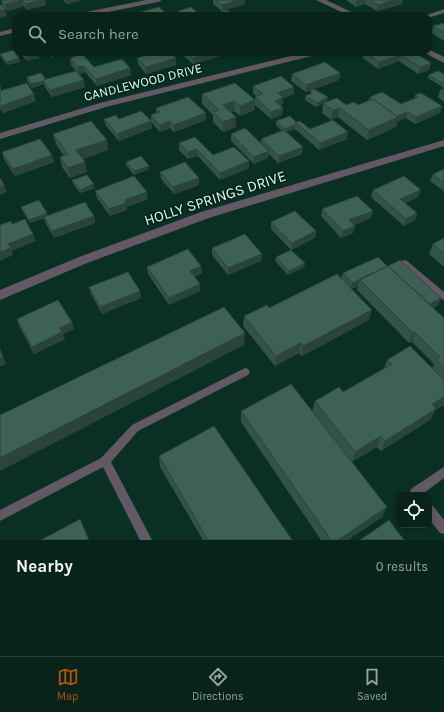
<!DOCTYPE html>
<html lang="en">
<head>
<meta charset="utf-8">
<style>
	body { margin:0; font-family:Karla,sans-serif; background:#163027; color:#f1f3f6 }
	.controls { position:absolute; right:12px; bottom:12px; display:grid; overflow:hidden; border-radius:8px; box-shadow:0 2px 6px #0003 }
	.controls button { width:36px; height:36px; display:grid; place-items:center; padding:0; border:0; border-bottom:1px solid #294139; background:#08241a; color:#f1f3f6; font:20px sans-serif }
	.list { margin:0; padding:0; list-style:none }
	h2 { display:flex; justify-content:space-between; align-items:center; height:52px; margin:0; padding:0 16px; font-size:17px }
	h2 small { font-size:13px; font-weight:400; color:#98a4a2 }
	.icon { flex:none; width:22px; height:22px; fill:none; stroke:currentColor; stroke-width:2; stroke-linecap:round; stroke-linejoin:round }
	.map { position:relative; flex:none; width:444px; height:540px; overflow:hidden }
	.search { position:absolute; background:#08241a; box-shadow:0 2px 6px #0003; left:12px; right:12px; top:12px; height:44px; display:flex; align-items:center; gap:10px; box-sizing:border-box; padding:0 14px; border-radius:12px; color:#98a4a2; font-size:15px }
	.sheet { height:116px; background:#08241a }
	nav { display:flex; justify-content:space-around; align-items:center; box-sizing:border-box; height:56px; border-top:1px solid #294139; background:#08241a; font-size:11px; color:#98a4a2 }
	nav a { display:grid; justify-items:center; gap:2px }
	nav .on { color:#b45309 }
	.map>svg:first-child { display:block }
</style>
</head>
<body>
<div class="map">
<svg width="444" height="540" viewBox="0 0 444 540">
	<rect width="100%" height="100%" fill="#0a3023"/>
	<g fill="none" stroke-linecap="round" stroke-linejoin="round">
		<path fill="#635965" fill-rule="evenodd" d="M404,260L407,261L444,292V300L441,299L401,265L400,263L401,261Z
			M245,368L248,369L250,372L248,375L138,431L111,462L152,540H140L103,467L0,521V510L101,458L132,425Z
			M444,467V478L421,495H411L410,493L411,489Z
			M429,505L433,506L444,520V534L440,533L429,519Z"/>
		<path fill="#635965" fill-rule="evenodd" d="M146,0H162L158,2L88,16H72L76,14Z
			M316,0H326L360,16H350Z
			M444,9V13L428,18V16H424Z
			M16,28V32L0,36V32Z
			M428,49L444,57V63L425,53L428,52Z
			M307,52H321L320,54L106,107L0,139V133L100,103Z
			M444,140V146L209,218L87,263L0,300V290L79,257L201,212Z"/>
	</g>
	<path fill="#345347" d="M1,0H45L46,5L27,10L24,6L7,11L2,5Z
		M63,0H82L67,4Z
		M213,0H245V4L222,11L213,4Z
		M346,0H403L402,4L377,11L365,4L356,7Z
		M178,11L198,16H178Z
		M217,13L234,16H217Z
		M444,23V41L432,33L433,26Z
		M16,39V48L15,47L13,40Z
		M19,52H42V53L38,54L39,58L27,61Z
		M46,52H64V53L51,57Z
		M179,52H220V56L193,64Z
		M364,52H405L411,56L431,63L429,70L418,74L399,61L378,69L363,58Z
		M0,54L19,58L20,62L7,65L1,57Z
		M70,58L94,67L130,68L131,75L97,86L85,72L79,74L85,87L52,97L45,87L44,84L32,88L27,81V77L46,79L76,71L71,65Z
		M137,58H176V65L146,74L138,64Z
		M340,73L339,80L306,92L291,81L292,74Z
		M444,74V88L428,78V75Z
		M0,84L1,90L36,101L3,113L0,108Z
		M253,86L294,94L283,98V104L280,105L283,108L282,115L271,119L255,105V110L240,116L234,111L231,112L236,127L223,132L213,122V115L202,104V94L255,100V97H257L253,93Z
		M444,89V102L438,97L440,90Z
		M310,91L328,97L327,101L346,105H358L369,100L370,97L401,104L414,99L415,95L442,106L440,113L415,124L406,118L397,122L396,127L367,140L338,117L331,120L322,113L323,103L316,107L305,100V96L310,94Z
		M156,108L206,113V120L174,132L170,128L160,132L151,122V115L156,113Z
		M104,119H119L152,128L119,141L106,126Z
		M276,121L296,122L310,129L347,139L319,150L295,129L286,132L303,147L302,154L278,163L269,154L268,158L254,164L231,141V134L261,143V139L282,131L276,125Z
		M53,134L108,150L83,159L87,172L70,178L62,167L60,157L64,156L56,144Z
		M179,143L213,155L249,168L220,180L198,156L188,159L179,150Z
		M2,152L52,155L54,162L15,176L4,159Z
		M126,162L149,169L134,175L126,165Z
		M444,169V191L430,181L433,174Z
		M160,172L199,185L174,194L161,179Z
		M72,180L95,188L80,193L73,184Z
		M373,190L418,197L405,203L417,213L415,220L404,226L371,197Z
		M95,191L148,199L127,207V210L110,216L97,198Z
		M21,207L47,213L48,216H94L95,223L54,238L46,224L44,218L30,223L22,210Z
		M322,209L371,218L354,225L355,226L353,233L341,238L321,216Z
		M271,222L316,231L315,238L291,250L271,229Z
		M444,238V267L429,254L433,244Z
		M212,248L262,254L261,261L228,275L212,255Z
		M276,257L305,263L304,267L288,275L275,261Z
		M387,266L441,298L438,305L433,308L444,318V405L435,410L430,420L381,451L377,447L352,462L382,517L348,540H321L241,422V411L312,412L315,401L343,392L384,369L387,360L432,369L434,364L412,342L409,343L357,290L358,286L351,289L369,320L302,356L299,353L275,366L243,326L244,316L269,308L341,279L343,273Z
		M147,267L202,273L194,277L200,291L169,305L148,274Z
		M89,287L140,291L141,298L102,314L91,294Z
		M17,319L74,329L63,334L65,339L34,354L19,326Z
		M159,456L292,540H203L160,467Z"/>
	<path fill="#2b4439" d="M22,0L24,6L7,11L5,4Z
		M41,0H45L46,5L27,10L26,4Z
		M66,0H82L67,4Z
		M238,0H245V4L222,11V5Z
		M357,0H365V4L356,7Z
		M394,0H403L402,4L377,11L378,5Z
		M5,9L7,16L0,18V11Z
		M198,13V16H191V15Z
		M35,52H42V53L38,54L39,58L27,61L26,55Z
		M50,52H64V53L51,57Z
		M210,52H220V56L193,64V58Z
		M234,52H242L234,55Z
		M401,55L399,61L378,69L379,62Z
		M19,58L20,62L7,65L6,62Z
		M176,58V65L146,74V67Z
		M431,63L429,70L418,74L420,67Z
		M84,66L85,72L79,74L78,67Z
		M130,68L131,75L97,86L96,79Z
		M340,73L339,80L306,92V85Z
		M84,80L85,87L52,97L50,90Z
		M43,81L44,84L32,88L31,84Z
		M294,87V94L277,100L278,93Z
		M34,94L36,101L3,113L1,106Z
		M328,97L327,101L316,107L317,103Z
		M283,98V104L274,107L275,101Z
		M255,100V110L240,116V106Z
		M234,101V111L223,115V105Z
		M442,106L440,113L415,124L416,117Z
		M283,108L282,115L271,119V112Z
		M340,108L338,117L331,120L333,110Z
		M408,112L406,118L397,122L396,127L367,140L369,130Z
		M206,113V120L174,132V125Z
		M236,117V127L223,132V122Z
		M151,121L152,128L119,141L117,134Z
		M170,121V128L160,132V125Z
		M295,125V129L284,133L285,129Z
		M348,132L347,139L319,150L320,143Z
		M107,140L108,150L79,161L76,150Z
		M303,147L302,154L278,163L279,156Z
		M197,149L198,156L188,159V152Z
		M269,151L268,158L254,164V157Z
		M52,155L54,162L15,176L13,169Z
		M249,161V168L220,180V173Z
		M85,162L87,172L70,178L68,168Z
		M149,166V169L134,175V171Z
		M199,178V185L174,194L173,187Z
		M94,184L95,188L80,193V190Z
		M4,185L7,192L0,195V187Z
		M421,190L418,197L399,206L400,199Z
		M147,192L148,199L127,207V210L110,216L109,209L125,200Z
		M373,211L371,218L348,228L349,220Z
		M47,213L48,216L30,223L29,220Z
		M417,213L415,220L404,226L406,219Z
		M94,216L95,223L54,238L52,231Z
		M355,226L353,233L341,238L343,231Z
		M316,231L315,238L291,250L292,243Z
		M33,234L36,241L12,251L13,255L0,261V252L8,244Z
		M262,254L261,261L228,275V268Z
		M305,263L304,267L288,275L289,271Z
		M201,266L202,273L191,278L190,271Z
		M387,267L360,280L358,286L350,290L352,283Z
		M200,284V291L169,305V298Z
		M140,291L141,298L102,314L100,307Z
		M441,298L438,305L427,311L430,304Z
		M372,310L369,320L302,356L303,346Z
		M72,322L74,329L63,334L65,339L34,354L32,347L60,328Z
		M415,332L412,342L409,343L413,333Z
		M245,333L244,345L0,471V458Z
		M301,343L299,353L275,366L276,356Z
		M0,349L6,364L0,367Z
		M444,397V405L435,410L430,420L381,451L385,441L432,404Z
		M381,436L377,447L352,462L355,452Z
		M387,507L382,517L348,540H338Z"/>
	<path fill="#3d6152" stroke="#2b4439" d="M2,0H22L5,4Z
		M22,0H41L26,4Z
		M216,0H238L222,5Z
		M370,0H394L378,5Z
		M0,4L5,9L0,11Z
		M159,7L167,14L161,16H134L132,14Z
		M191,7L198,13L191,15L192,16H185L178,11Z
		M227,10L234,15L230,16H221L217,13Z
		M280,13L285,16H269Z
		M444,23V33L433,26Z
		M16,39V43L13,40Z
		M13,50L19,58L6,62L0,54Z
		M23,52H35L26,55Z
		M158,52H170L176,58L146,67L137,58Z
		M186,52H210L193,58Z
		M365,52H405L411,56L417,54L431,63L420,67L401,55L379,62Z
		M82,54L94,67L122,59L130,68L96,79L84,66L78,67L70,58Z
		M325,62L340,73L306,85L292,74Z
		M76,71L84,80L50,90L43,80Z
		M438,71L444,74V84L428,75Z
		M41,73L46,79L43,80L44,81L31,84L27,77Z
		M281,76L294,87L278,93L283,98L275,101L283,108L271,112L255,97L263,94L253,86Z
		M27,83L34,94L1,106L0,105V91Z
		M235,83L255,100L240,106L234,101L223,105L236,117L223,122L213,112L219,110L202,94Z
		M314,89L328,97L317,103L305,96L312,93L310,91Z
		M444,89V94L440,90Z
		M382,92L401,104L418,97L415,95L421,93L442,106L416,117L408,112L397,116L370,97Z
		M188,97L206,113L174,125L170,121L160,125L151,115L160,112L156,108Z
		M337,98L346,105L354,102L358,105L373,99L398,117L369,130L340,108L333,110L323,103Z
		M141,111L151,121L117,134L104,119L116,115L119,119Z
		M290,116L296,122L295,125L285,129L276,121Z
		M333,120L348,132L320,143L295,122L300,121L310,129Z
		M91,121L107,140L76,150L85,162L68,168L60,157L68,154L53,134Z
		M245,128L269,151L254,157L231,134Z
		M284,130L303,147L279,156L261,139Z
		M195,137L213,155L234,147L249,161L220,173L197,149L188,152L179,143Z
		M40,139L52,155L13,169L2,152Z
		M141,156L149,166L134,171L126,162Z
		M185,162L199,178L173,187L160,172Z
		M444,169V183L433,174Z
		M87,175L94,184L80,190L72,180Z
		M134,176L147,192L125,200L126,203L109,209L95,191Z
		M404,176L421,190L400,199L417,213L406,219L373,190Z
		M0,178L4,185L0,187Z
		M357,196L373,211L349,220L355,226L343,231L322,209Z
		M39,200L47,213L29,220L21,207Z
		M85,202L94,216L52,231L44,217Z
		M295,211L316,231L292,243L271,222Z
		M25,219L33,234L8,244L11,248L0,252V225L11,221L12,224Z
		M245,234L262,254L228,268L212,248Z
		M444,238V254L433,244Z
		M188,249L201,266L190,271L200,284L169,298L147,267Z
		M291,250L305,263L289,271L276,257Z
		M378,257L387,266L352,283L343,273Z
		M400,260L441,298L430,304L388,266Z
		M388,266L444,318V367L436,359L440,357L415,332L413,333L360,280Z
		M128,272L140,291L100,307L89,287Z
		M337,274L372,310L303,346L301,343L276,356L244,316L267,305L269,308Z
		M58,300L72,322L60,328L62,332L32,347L17,319Z
		M224,307L245,333L0,458V415Z
		M410,346L444,380V397L432,404L436,409L385,441L381,436L355,452L315,401L339,387L343,392L392,364L387,360Z
		M0,349L3,357L0,359Z
		M291,384L387,507L338,540H331L241,411Z
		M214,426L292,540H208L159,456Z
		M80,519L89,540H41Z
		M389,520L404,540H360Z"/>
	<g text-anchor="middle" dominant-baseline="central" stroke-width="3" stroke-linejoin="round" paint-order="stroke">
		<g font-size="13" fill="#e5f9f0" stroke="#012619">
			<text transform="translate(143 82) rotate(-14)">CANDLEWOOD DRIVE</text>
		</g>
		<g font-size="15" fill="#e5f9f0" stroke="#012619">
			<text transform="translate(215 198) rotate(-18)">HOLLY SPRINGS DRIVE</text>
		</g>
	</g>
</svg>
<div class="controls">
<button><svg class="icon" aria-label="locate" viewBox="0 0 24 24"><circle cx="12" cy="12" r="6"/><path d="M12 2v4M12 18v4M2 12h4M18 12h4"/></svg></button>
</div>
<div class="search"><svg class="icon" aria-label="search" viewBox="0 0 24 24"><circle cx="10" cy="10" r="6"/><path d="M15 15l6 6"/></svg>Search here</div>
</div>
<section class="sheet">
<h2>Nearby<small>0 results</small></h2>
<ul class="list">
</ul>
</section>
<nav>
<a class="on"><svg class="icon" aria-label="map" viewBox="0 0 24 24"><path d="M3 6l6-2 6 2 6-2v14l-6 2-6-2-6 2zM9 4v14M15 6v14"/></svg>Map</a>
<a><svg class="icon" aria-label="directions" viewBox="0 0 24 24"><path d="M12 3l9 9-9 9-9-9zM9 14v-3h6M13 9l2 2-2 2"/></svg>Directions</a>
<a><svg class="icon" aria-label="saved" viewBox="0 0 24 24"><path d="M7 4h10v16l-5-4-5 4z"/></svg>Saved</a>
</nav>
</body>
</html>
